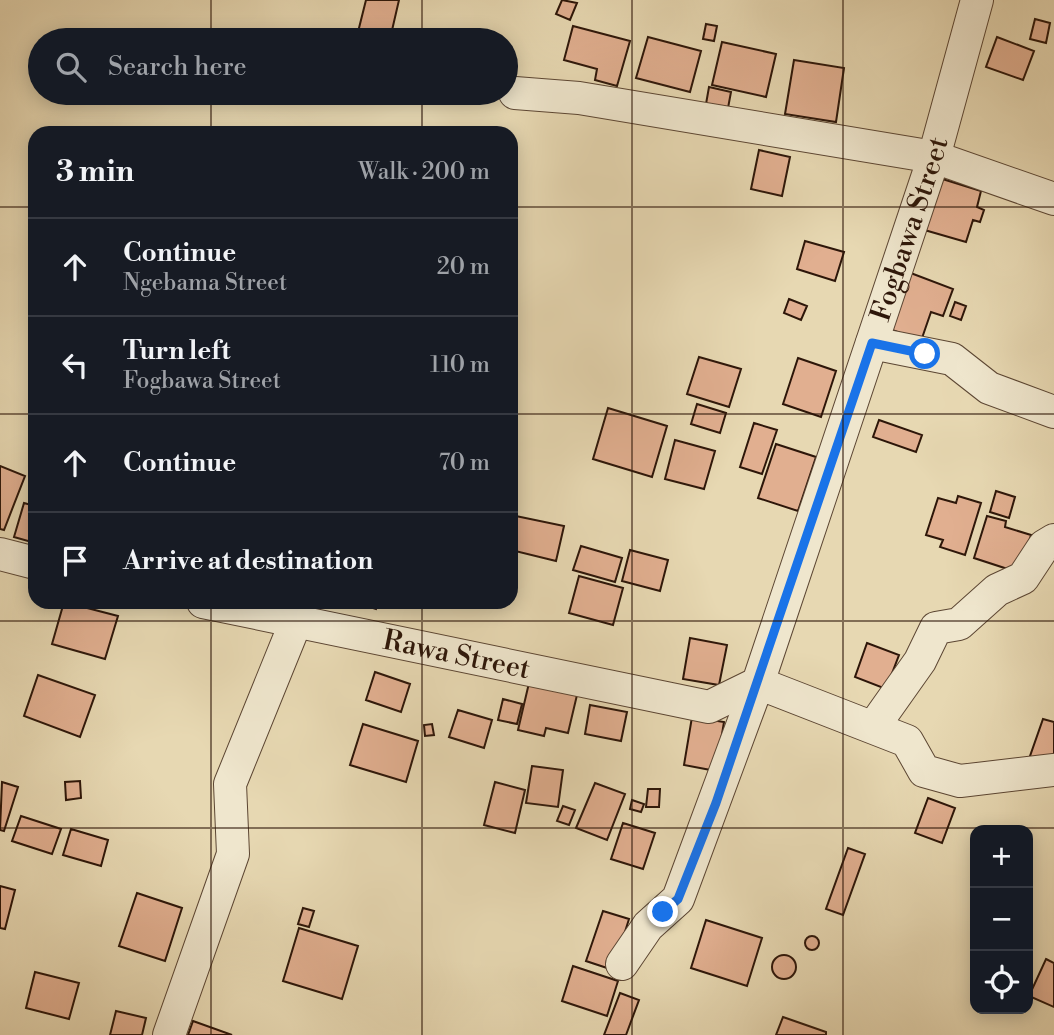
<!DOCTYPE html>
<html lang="en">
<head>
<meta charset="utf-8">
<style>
	body { margin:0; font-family:"Libre Bodoni",serif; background:#20242c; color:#f1f3f6 }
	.controls { position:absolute; right:21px; bottom:21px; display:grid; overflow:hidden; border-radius:14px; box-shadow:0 4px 18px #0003 }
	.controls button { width:63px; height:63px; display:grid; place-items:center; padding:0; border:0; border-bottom:2px solid #363941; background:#171b24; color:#f1f3f6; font:35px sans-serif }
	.stop { position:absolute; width:21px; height:21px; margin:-16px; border:5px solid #1a73e8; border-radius:50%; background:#fff }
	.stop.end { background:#1a73e8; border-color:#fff; box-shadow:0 2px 7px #0008 }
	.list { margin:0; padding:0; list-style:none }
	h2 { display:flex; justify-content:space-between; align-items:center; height:91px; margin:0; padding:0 28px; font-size:30px }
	h2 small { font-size:23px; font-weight:400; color:#9ea1a6 }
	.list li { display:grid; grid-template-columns:46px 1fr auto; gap:21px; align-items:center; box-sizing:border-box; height:98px; padding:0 28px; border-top:2px solid #363941 }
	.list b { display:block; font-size:26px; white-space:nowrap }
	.list p { margin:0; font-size:23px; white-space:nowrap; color:#9ea1a6 }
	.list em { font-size:23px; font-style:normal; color:#9ea1a6 }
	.icon { flex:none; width:38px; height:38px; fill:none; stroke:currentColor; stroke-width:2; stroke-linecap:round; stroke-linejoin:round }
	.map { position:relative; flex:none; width:1054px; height:1035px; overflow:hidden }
	.search { position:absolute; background:#171b24; box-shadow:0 4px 18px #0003; left:28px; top:28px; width:490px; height:77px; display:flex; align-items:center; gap:18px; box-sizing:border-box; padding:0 24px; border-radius:38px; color:#9ea1a6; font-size:26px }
	.panel { position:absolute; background:#171b24; box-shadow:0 4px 18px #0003; left:28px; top:126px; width:490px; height:483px; border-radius:21px }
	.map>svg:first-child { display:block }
</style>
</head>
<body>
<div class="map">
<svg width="1054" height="1035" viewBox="0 0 1054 1035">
	<rect width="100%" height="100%" fill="#e7d8b2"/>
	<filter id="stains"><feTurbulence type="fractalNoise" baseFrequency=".00286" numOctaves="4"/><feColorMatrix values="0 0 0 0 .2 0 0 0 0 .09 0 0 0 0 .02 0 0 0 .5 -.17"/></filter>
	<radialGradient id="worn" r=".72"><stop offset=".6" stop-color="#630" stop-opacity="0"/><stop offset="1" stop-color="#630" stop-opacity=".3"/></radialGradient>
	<path fill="#e1af90" stroke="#2d1609" stroke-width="2" d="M366,0H399L390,39L358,32Z
		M562,0L577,3L570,20L556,14Z
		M1035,19L1050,23L1046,43L1030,39Z
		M706,24L717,26L714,41L703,39Z
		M573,26L630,41L617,86L595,80L597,69L564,60Z
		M648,37L701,51L690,92L636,78Z
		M997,37L1034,51L1023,80L986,67Z
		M722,42L776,54L766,97L712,85Z
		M794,60L844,68L836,122L785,114Z
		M709,87L731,92L728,108L706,104Z
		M759,150L790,157L782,196L751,189Z
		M936,177L981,191L977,207L984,210L980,222L973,220L966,242L921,229Z
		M805,241L844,252L835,281L797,269Z
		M908,272L953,289L943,316L931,312L921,341L887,328Z
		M789,299L807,306L801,320L784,313Z
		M955,302L966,306L961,320L950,316Z
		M699,357L741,369L729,407L687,394Z
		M798,358L836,371L821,417L783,404Z
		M697,404L726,413L720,433L691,424Z
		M608,408L667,426L652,477L593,459Z
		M879,420L922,435L916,452L873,437Z
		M754,423L777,430L762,474L740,467Z
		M675,440L715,451L704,489L665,479Z
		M776,444L816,457L798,511L758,498Z
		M0,466L25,476L4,530L0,529Z
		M996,491L1015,497L1009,518L990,512Z
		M958,496L981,503L965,555L940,547L943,540L926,535L938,498L956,503Z
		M24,503L35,506V543L14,537Z
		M511,515L564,526L556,561L511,550Z
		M987,516L1006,521L1005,527L1031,535L1020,573L974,558Z
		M581,546L622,558L615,582L573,570Z
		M630,550L668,560L660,591L622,581Z
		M579,576L623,588L613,625L569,613Z
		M64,602L118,616L105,659L52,644Z
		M354,602H378L376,609Z
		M690,638L727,645L719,685L683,679Z
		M867,643L899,655L886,689L855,677Z
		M375,672L410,684L401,712L366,700Z
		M38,675L95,695L80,737L24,716Z
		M529,683L577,695L568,733L546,728L544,736L518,730Z
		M503,699L522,704L517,724L498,720Z
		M590,705L627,712L621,741L585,734Z
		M458,710L492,720L484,748L449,737Z
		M692,717L724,722L716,771L684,765Z
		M1043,719L1054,722V768L1029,759Z
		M363,724L418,741L406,782L350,765Z
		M432,724L434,735L425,736L424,725Z
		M532,766L563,770L558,807L526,803Z
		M80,781L81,798L66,800L65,782Z
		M2,782L18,787L4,831L0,830Z
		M495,782L525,790L515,833L484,825Z
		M595,783L625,794L607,840L576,828Z
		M648,789H660L659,807H646Z
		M928,798L955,808L942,843L915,833Z
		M632,800L644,804L641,812L630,809Z
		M563,806L575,810L569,825L557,821Z
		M21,816L61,829L52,854L12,841Z
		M623,823L655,833L643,869L611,859Z
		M71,829L108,840L101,866L63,855Z
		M848,848L865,854L843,915L826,909Z
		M0,886L15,890L5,929L0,928Z
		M137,893L182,908L165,961L119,946Z
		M303,908L314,911L309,927L298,924Z
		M603,911L629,919L613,970L586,961Z
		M706,920L762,938L747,986L691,968Z
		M299,928L358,946L342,999L283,981Z
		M805 943a7 7 0 1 1 14 0a7 7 0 1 1-14 0Z
		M772 967a12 12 0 1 1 24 0a12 12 0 1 1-24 0Z
		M1046,959L1054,963V1007L1029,996Z
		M573,966L618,981L607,1016L562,1001Z
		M35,972L79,983L69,1019L26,1008Z
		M620,993L639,1000L626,1035H604Z
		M116,1011L146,1018L142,1035H110Z
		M783,1017L826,1032V1035H776Z
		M193,1021L232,1035H188Z"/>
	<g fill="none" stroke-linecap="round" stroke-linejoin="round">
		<defs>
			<g id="minor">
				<path d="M515,93L579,98L934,157L1054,199"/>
				<path d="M872,343L952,359L989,388L1054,412"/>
				<path d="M0,554L35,563"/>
				<path id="s1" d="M203,602L709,707L758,683L934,157L977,0"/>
				<path d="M874,726L920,661L936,628L959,624L997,590L1023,578L1044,546L1054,540"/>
				<path d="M622,964L648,926L678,899L758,683L907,741L924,771L960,781L1054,770"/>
				<path d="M169,1035L233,854L230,784L297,619"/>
			</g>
		</defs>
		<use href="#minor" stroke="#5c4633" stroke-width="34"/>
		<use href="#minor" stroke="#efe6cd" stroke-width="32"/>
	</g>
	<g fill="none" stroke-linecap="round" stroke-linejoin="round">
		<path stroke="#1a73e8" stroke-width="9" d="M663,912L678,899L716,803L872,343L925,354"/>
	</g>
	<path fill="none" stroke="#2d1609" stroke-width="2" stroke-opacity="0.55" d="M211,0V40M422,0V40M632,0V1035M843,0V1035M211,93V133M422,93V133M0,207H35M511,207H1054M0,414H35M511,414H1054M211,602V1035M422,602V1035M0,621H1054M0,828H1054"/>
	<g text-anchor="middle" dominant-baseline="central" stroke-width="5" stroke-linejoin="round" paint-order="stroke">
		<g font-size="28" fill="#2d1609" stroke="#efe6cd">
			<text stroke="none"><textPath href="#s1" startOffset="1050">Fogbawa Street</textPath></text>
			<text stroke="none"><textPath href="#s1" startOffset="259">Rawa Street</textPath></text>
		</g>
	</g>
	<rect width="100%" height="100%" filter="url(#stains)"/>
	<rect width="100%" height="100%" fill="url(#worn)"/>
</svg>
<div class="controls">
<button>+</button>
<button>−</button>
<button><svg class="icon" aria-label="locate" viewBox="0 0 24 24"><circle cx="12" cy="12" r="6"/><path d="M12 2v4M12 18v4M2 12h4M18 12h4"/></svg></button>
</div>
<div class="stop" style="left:925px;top:354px"></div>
<div class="stop end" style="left:663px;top:912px"></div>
<div class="search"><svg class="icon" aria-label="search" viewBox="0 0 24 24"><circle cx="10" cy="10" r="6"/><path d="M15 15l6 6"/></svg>Search here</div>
<section class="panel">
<h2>3 min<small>Walk · 200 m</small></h2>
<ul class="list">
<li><svg class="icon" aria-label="ahead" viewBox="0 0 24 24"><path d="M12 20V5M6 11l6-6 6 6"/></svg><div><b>Continue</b><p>Ngebama Street</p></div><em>20 m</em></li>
<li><svg class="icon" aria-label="left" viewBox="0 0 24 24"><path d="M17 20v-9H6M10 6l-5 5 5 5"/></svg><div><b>Turn left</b><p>Fogbawa Street</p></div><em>110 m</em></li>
<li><svg class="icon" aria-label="ahead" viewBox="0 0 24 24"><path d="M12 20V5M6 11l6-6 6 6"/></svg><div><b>Continue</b></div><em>70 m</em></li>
<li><svg class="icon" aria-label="arrive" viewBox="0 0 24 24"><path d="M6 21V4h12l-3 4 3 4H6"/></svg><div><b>Arrive at destination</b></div></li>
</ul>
</section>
</div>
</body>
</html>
